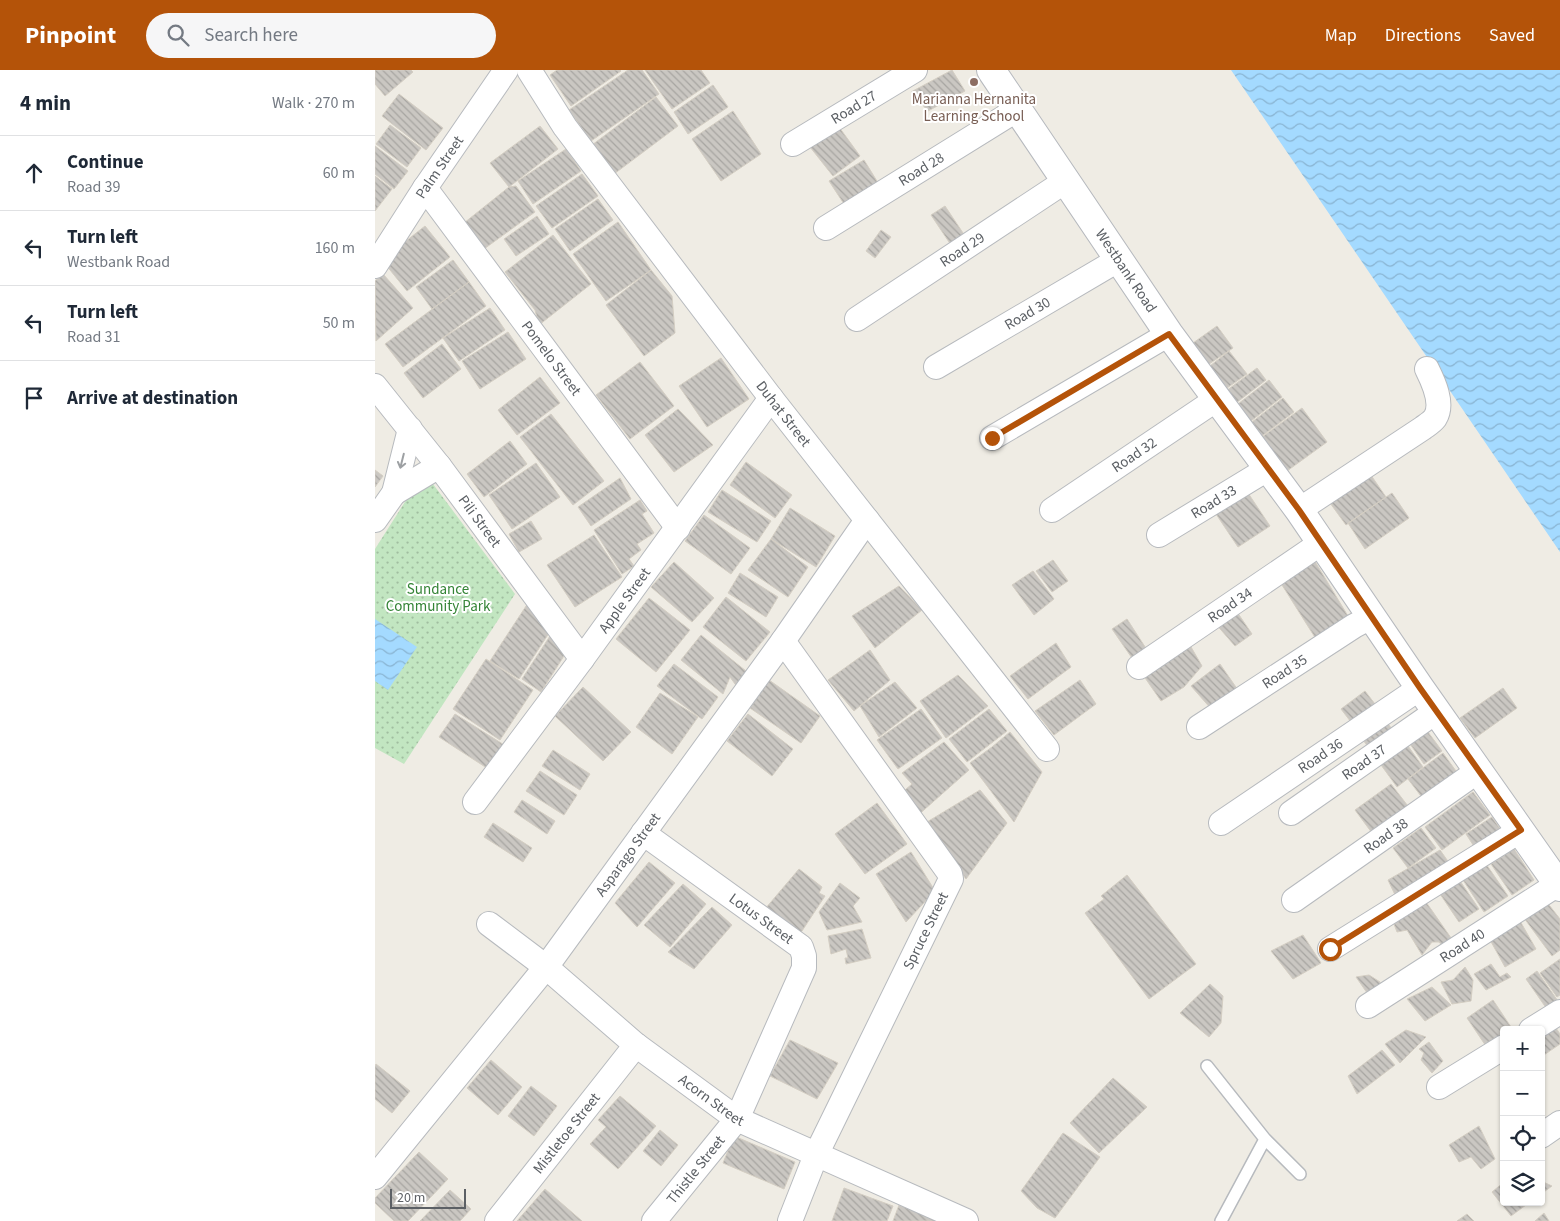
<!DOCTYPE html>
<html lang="en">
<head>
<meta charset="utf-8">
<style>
	body { margin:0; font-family:"Source Sans 3",sans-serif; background:#f6f6f7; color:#1f2937 }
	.controls { position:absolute; right:15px; bottom:15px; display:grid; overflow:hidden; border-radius:5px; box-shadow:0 1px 4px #0004 }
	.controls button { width:45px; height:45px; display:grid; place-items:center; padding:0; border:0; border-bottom:1px solid #e0e1e3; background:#fff; color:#1f2937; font:25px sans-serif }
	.scale { position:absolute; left:15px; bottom:12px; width:76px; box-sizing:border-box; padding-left:5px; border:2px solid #5c6065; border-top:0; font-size:14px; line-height:18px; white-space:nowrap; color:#5c6065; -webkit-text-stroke:4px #fff; paint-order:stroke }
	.stop { position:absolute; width:15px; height:15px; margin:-11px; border:4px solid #b45309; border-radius:50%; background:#fff }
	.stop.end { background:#b45309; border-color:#fff; box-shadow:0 1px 5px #0008 }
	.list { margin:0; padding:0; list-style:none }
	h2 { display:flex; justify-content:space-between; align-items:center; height:65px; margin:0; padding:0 20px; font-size:21px }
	h2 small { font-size:16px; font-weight:400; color:#747a83 }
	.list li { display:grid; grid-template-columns:32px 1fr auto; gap:15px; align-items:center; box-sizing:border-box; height:75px; padding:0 20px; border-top:1px solid #e0e1e3 }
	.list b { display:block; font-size:19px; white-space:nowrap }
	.list p { margin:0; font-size:16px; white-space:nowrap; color:#747a83 }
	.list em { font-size:16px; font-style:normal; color:#747a83 }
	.icon { flex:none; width:28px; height:28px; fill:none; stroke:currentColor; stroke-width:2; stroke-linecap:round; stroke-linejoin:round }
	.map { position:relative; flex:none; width:1185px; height:1151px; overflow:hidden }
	header { display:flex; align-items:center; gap:30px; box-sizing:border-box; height:70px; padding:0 25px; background:#b45309; color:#fff }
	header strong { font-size:24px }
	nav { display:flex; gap:28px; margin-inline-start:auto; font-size:18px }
	.search { width:350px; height:45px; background:#f6f6f7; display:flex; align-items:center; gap:12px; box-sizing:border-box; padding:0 18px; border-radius:28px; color:#747a83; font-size:19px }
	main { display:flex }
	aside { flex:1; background:#fff }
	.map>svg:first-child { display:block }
</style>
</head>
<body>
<header>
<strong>Pinpoint</strong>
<div class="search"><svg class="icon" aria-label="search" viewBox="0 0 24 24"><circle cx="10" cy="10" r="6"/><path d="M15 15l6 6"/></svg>Search here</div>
<nav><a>Map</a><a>Directions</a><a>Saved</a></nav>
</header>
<main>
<aside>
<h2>4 min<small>Walk · 270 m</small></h2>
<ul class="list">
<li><svg class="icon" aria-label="ahead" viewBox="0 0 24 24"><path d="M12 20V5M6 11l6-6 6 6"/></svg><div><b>Continue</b><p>Road 39</p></div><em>60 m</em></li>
<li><svg class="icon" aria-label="left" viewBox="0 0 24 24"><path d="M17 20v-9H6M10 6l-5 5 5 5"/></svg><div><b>Turn left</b><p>Westbank Road</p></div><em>160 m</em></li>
<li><svg class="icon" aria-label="left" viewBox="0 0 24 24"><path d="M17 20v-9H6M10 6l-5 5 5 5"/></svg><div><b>Turn left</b><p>Road 31</p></div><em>50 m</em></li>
<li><svg class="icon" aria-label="arrive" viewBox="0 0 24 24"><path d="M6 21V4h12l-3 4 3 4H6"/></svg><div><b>Arrive at destination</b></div></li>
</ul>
</aside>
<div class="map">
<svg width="1185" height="1151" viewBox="0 0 1185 1151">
	<defs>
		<pattern id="park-dots" width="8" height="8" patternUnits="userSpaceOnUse" patternTransform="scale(1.25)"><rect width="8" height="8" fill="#c2e6c1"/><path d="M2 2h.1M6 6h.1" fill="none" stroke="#a1bea0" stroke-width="1.8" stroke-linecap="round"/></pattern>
		<pattern id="water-waves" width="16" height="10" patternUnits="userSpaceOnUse" patternTransform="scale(1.25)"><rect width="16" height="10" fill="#a4daff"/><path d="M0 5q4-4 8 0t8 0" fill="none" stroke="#89b4d2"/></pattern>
		<pattern id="building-back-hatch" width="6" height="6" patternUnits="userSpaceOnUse" patternTransform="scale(1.25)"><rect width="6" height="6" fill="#cac7c2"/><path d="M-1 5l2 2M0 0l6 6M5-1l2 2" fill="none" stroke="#a7a5a1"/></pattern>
	</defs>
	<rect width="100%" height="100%" fill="#efece4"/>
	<path fill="url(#park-dots)" d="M49,402L140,524L29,694L0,678V479Z"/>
	<path fill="url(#water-waves)" d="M856,0H1185V482Z
		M0,549L42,577L13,620L0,611Z"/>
	<path fill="url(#building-back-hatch)" stroke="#d4cec3" d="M0,0H36L38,2L10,26L0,14Z
		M182,0H245L246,1L196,36L175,5Z
		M253,0H267L284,24L216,71L194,40Z
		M270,0H326L335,13L297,39Z
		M577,0L590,21L553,41L536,22Z
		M338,15L353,37L313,64L299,42Z
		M24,24L68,58L51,80L7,46Z
		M281,27L303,56L239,104L217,75Z
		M358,41L386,84L346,111L317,69Z
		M15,55L46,78L32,97L1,74Z
		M165,56L183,79L134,117L115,93Z
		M464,57L485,86L458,106L435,77Z
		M0,76L33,101L19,119L0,104Z
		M191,79L206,101L158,134L143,111Z
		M489,90L505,116L471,137L454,111Z
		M207,104L223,126L177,158L161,136Z
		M0,106L17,119L0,141Z
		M141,116L160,142L109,179L89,153L134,117Z
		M223,129L238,150L195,181L180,159Z
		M570,136L590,166L576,175L556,145Z
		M162,146L174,164L141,186L129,169Z
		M243,152L276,200L231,231L198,184Z
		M50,156L75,187L32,221L7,190Z
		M506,160L516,167L500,188L491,181Z
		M178,165L216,214L164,255L160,240L130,202Z
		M78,190L94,212L57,239L41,217Z
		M276,200L297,226L300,263L269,286L231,235Z
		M8,204L38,238L1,271L0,211Z
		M94,212L111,236L28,297L10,274Z
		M115,238L130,260L84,291L68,268Z
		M842,256L858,278L834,294L818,273Z
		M133,262L151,289L105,319L87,291Z
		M67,274L86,299L48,328L29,303Z
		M854,281L872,304L852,318L835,296Z
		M346,288L374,329L332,357L304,316Z
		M265,292L299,336L255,369L221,325Z
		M882,298L891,310L861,333L851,321Z
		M165,307L185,333L142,365L123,340Z
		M894,310L907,327L876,351L863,334Z
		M908,328L919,342L887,366L877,352Z
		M927,338L952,372L912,401L887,367Z
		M303,339L338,375L299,402L270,365Z
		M176,344L229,411L198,435L145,367Z
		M135,371L152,394L109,427L92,404Z
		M371,392L417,425L400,448L355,415Z
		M161,393L185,427L137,459L114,425Z
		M991,398L1011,427L971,455L950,426Z
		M0,400L8,406L0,417Z
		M245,408L256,429L216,456L203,437Z
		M347,420L396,451L382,472L333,442Z
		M873,423L895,456L863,477L841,444Z
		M1017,423L1034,448L990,479L973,453Z
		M265,430L272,441L267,444L279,463L262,474L266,480L254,489L259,496L247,504L219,460Z
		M415,438L460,466L441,497L396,469Z
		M329,445L375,478L356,504L310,471Z
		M156,451L167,469L144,482L134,464Z
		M219,465L247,507L200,537L172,495Z
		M396,469L433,497L413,527L373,500Z
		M936,485L973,546L941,569L902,507Z
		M678,490L693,511L677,522L661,501Z
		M299,492L339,528L317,552L276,517Z
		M658,501L679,529L659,545L637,515Z
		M365,503L403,527L391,547L353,523Z
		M524,516L547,540L500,578L477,546Z
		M351,527L395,562L371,591L328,557Z
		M274,528L315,560L281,602L241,569Z
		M155,530L176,560L144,609L115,591Z
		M860,539L877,564L860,576L840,553Z
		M752,549L774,583L759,591L737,559Z
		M326,565L371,601L363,618L355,607L348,624L306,590Z
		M175,566L194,578L166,622L147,609Z
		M812,570L827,596L809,617L786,631L766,602Z
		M681,573L696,597L653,629L635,606Z
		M495,580L515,610L479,641L453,610Z
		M111,589L158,620L125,670L78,639Z
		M299,594L343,627L327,649L282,616Z
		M845,594L865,623L838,641L816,616Z
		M583,605L613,636L571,668L545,631Z
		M394,610L445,646L426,673L375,638Z
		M705,610L721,634L679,665L660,641Z
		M520,612L542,638L504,667L485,636Z
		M208,617L256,662L228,691L180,646Z
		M1128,618L1142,638L1100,668L1085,648Z
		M990,621L1003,638L979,656L966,639Z
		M285,623L323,647L297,684L261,657Z
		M546,639L567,668L523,699L502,670Z
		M614,639L632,661L592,692L574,669Z
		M80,644L134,678L118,702L64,667Z
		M373,644L418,679L397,706L352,671Z
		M1007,646L1023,667L999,685L983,663Z
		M1050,658L1067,681L1049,694L1033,671Z
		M635,662L667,702L639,752L595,693L617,677Z
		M1028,669L1048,697L1022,717L1001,688Z
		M569,672L594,700L541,747L523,726L537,714L527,703Z
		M178,680L215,704L205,720L167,696Z
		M1068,683L1086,708L1052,734L1033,709Z
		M165,701L202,725L189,745L151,721Z
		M1016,714L1036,740L1000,767L980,740Z
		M605,720L632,753L591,809L552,752Z
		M1098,722L1115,745L1067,780L1050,757Z
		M147,730L180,751L172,764L139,742Z
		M502,733L532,774L490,804L460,764Z
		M1117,747L1130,766L1104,784L1091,764Z
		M118,753L157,778L148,792L109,767Z
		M1046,758L1061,778L1033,798L1018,778Z
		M1139,779L1159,810L1137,825L1116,794Z
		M1065,780L1077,797L1022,829L1013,810Z
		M536,782L560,821L531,852L501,804Z
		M1109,791L1133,826L1109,842L1086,807Z
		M274,792L300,813L262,857L240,833Z
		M424,799L447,817L444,823L450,826L423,867L390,839Z
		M752,805L821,894L774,929L710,843L729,829L726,826Z
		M1083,808L1104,839L1084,852L1063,821Z
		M465,813L485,828L478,836L487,852L452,860L444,842Z
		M308,814L331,834L295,877L269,855Z
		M1171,831L1185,849V880L1177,886L1149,848Z
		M1051,832L1083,878L1074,883L1064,872H1057L1047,885L1032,860L1022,862L1019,854Z
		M337,837L357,855L319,899L293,882Z
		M1145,851L1161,879L1130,897L1114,868Z
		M487,859L496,888L471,894L470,888H473L471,879L456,884L453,866Z
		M928,865L946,893L918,909L896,881Z
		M1185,889V925L1182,927L1165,903Z
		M1116,894L1125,907L1132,903L1136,907L1111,920L1099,904Z
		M1090,897L1098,910L1096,931L1077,934L1066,912L1078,910Z
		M1162,901L1185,934L1174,942L1151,909Z
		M994,905L1005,912V923L997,930L981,907Z
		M835,914L848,926L846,953L834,967L805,943Z
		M1057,917L1076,935L1050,951L1032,929Z
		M1118,930L1138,960H1129V973L1115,982L1092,948Z
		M1177,952L1185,964V974L1166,987V960Z
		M1031,960L1051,967L1025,993L1010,974Z
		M415,970L463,993L442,1029L395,1006Z
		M1054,972L1068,991L1057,1003L1046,990L1049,983L1044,979Z
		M1007,980L1020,995L982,1024L973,1006Z
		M116,990L147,1017L123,1045L92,1018Z
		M1,994L35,1021L17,1043L0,1029V996Z
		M738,1008L772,1037L724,1083L695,1053Z
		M156,1016L182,1036L159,1066L133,1046Z
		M245,1026L281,1056L243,1099L215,1074L231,1057L223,1050Z
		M1104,1056L1120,1089L1106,1099L1096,1087L1084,1092L1074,1075Z
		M285,1060L303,1075L286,1096L268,1081Z
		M688,1063L725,1087L680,1148L662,1138L646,1121Z
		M359,1066L420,1092L409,1119L348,1093Z
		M44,1082L73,1109L33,1151H19L0,1133V1128Z
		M1166,1111L1177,1116L1166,1124Z
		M1129,1112V1132H1155L1136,1146L1117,1122Z
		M469,1118L518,1136L512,1151H457Z
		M170,1119L207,1151H142Z
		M75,1120L96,1139L85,1151H45Z
		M524,1135L565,1151H518Z
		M1169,1143L1174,1151H1160Z
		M1092,1144L1099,1151H1082Z"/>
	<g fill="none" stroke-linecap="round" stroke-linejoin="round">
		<defs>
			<path id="lane" d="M832,996L890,1069L846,1151
				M890,1069L925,1104"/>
			<g id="street">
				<path id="s1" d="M154,0L190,57L396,328L672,679"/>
				<path id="s2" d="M418,74L540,0"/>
				<path id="s3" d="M50,118L303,458"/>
				<path id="s4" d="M451,158L643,39"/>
				<path id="s5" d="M0,196L50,118L131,0"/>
				<path id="s6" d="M482,249L692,110"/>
				<path id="s7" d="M561,297L743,190"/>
				<path id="s8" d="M0,316L64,396L207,589"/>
				<path d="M617,368L794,264"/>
				<path d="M19,423L64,396"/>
				<path id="s9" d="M677,440L842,329"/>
				<path d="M924,440L1048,358C1052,355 1057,352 1060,348C1069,334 1058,311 1052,299"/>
				<path d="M0,450L19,423L35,359"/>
				<path id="s10" d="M784,465L894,398"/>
				<path d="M408,571L575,804L576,809L441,1085L415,1151"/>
				<path id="s11" d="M764,597L946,473"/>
				<path id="s12" d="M824,657L979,556L996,547"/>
				<path id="s13" d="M100,732L207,589L396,328"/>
				<path id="s14" d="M916,743L1062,641"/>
				<path id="s15" d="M846,753L1045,618"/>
				<path id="s16" d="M268,763L426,877L429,886V898L362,1049L279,1151"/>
				<path id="s17" d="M919,830L1103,701"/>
				<path id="s18" d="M114,854L171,897L261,975L362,1049L591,1151"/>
				<path d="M955,879L1146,760"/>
				<path id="s19" d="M993,936L1183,814"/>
				<path d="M1156,960L1185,942"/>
				<path d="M1064,1017L1129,977"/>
				<path d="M1166,1066L1185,1053"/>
				<path id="s20" d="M0,1107L171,897L408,571L492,450"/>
				<path id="s21" d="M122,1151L261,975"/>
			</g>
			<g id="secondary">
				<path id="s22" d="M616,0L794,264L924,440L1045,618L1185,817"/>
			</g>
		</defs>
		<use href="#lane" stroke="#b7babe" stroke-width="14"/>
		<use href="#street" stroke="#b7babe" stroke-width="26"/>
		<use href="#secondary" stroke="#b6b9be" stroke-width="30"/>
		<use href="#lane" stroke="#fff" stroke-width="11"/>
		<use href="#street" stroke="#fff" stroke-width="24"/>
		<use href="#secondary" stroke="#fff" stroke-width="28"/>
	</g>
	<defs><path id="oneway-shaft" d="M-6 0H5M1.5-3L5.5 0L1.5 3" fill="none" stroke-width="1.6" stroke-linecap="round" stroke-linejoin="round" transform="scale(1.25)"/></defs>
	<use stroke="#9da0a3" href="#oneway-shaft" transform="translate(27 391) rotate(104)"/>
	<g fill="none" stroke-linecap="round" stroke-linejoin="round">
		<path stroke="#b45309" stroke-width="6" d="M617,368L794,264L924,440L1045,618L1146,760L955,879"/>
	</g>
	<circle fill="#8d6e63" stroke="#fff" stroke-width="2" cx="599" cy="12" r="5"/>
	<g text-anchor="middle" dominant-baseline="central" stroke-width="4" stroke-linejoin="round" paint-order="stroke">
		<g font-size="15" fill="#785e54" stroke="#fff">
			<text x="599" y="29">Marianna Hernanita<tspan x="599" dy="17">Learning School</tspan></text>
		</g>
		<g font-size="15" fill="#5c6065" stroke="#fff">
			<text stroke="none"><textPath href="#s2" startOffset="71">Road 27</textPath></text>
			<text stroke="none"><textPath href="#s5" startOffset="118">Palm Street</textPath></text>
			<text stroke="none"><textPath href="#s4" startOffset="112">Road 28</textPath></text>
			<text stroke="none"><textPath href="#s6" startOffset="126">Road 29</textPath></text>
			<text stroke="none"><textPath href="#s22" startOffset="242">Westbank Road</textPath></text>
			<text stroke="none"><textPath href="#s7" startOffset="106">Road 30</textPath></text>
			<text stroke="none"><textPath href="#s3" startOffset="212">Pomelo Street</textPath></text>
			<text stroke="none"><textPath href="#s1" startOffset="428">Duhat Street</textPath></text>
			<text stroke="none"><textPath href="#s9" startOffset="99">Road 32</textPath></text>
			<text stroke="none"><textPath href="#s10" startOffset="64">Road 33</textPath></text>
			<text stroke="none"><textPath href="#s8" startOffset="171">Pili Street</textPath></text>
			<text stroke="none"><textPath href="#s13" startOffset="251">Apple Street</textPath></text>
			<text stroke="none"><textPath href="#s11" startOffset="110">Road 34</textPath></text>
			<text stroke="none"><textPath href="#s12" startOffset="102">Road 35</textPath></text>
			<text stroke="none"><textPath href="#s15" startOffset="120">Road 36</textPath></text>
			<text stroke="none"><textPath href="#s14" startOffset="89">Road 37</textPath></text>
			<text stroke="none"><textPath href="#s17" startOffset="112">Road 38</textPath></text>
			<text stroke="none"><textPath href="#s20" startOffset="410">Asparago Street</textPath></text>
			<text stroke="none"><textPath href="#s16" startOffset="146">Lotus Street</textPath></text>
			<text transform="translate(551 861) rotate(-64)">Spruce Street</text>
			<text stroke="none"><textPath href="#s19" startOffset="112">Road 40</textPath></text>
			<text stroke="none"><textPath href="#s18" startOffset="284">Acorn Street</textPath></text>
			<text stroke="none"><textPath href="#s21" startOffset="112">Mistletoe Street</textPath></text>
			<text transform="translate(321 1100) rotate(-51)">Thistle Street</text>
		</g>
		<g font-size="15" fill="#348436" stroke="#fff">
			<text x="63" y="519">Sundance<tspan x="63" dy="17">Community Park</tspan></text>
		</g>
	</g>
</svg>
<div class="controls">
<button>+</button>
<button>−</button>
<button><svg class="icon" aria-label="locate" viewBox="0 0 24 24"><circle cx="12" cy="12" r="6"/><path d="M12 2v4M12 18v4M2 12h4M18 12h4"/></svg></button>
<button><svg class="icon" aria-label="layers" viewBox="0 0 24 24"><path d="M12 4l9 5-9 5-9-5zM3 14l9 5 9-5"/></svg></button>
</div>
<div class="scale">20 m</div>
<div class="stop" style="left:955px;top:879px"></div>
<div class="stop end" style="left:617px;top:368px"></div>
</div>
</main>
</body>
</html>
